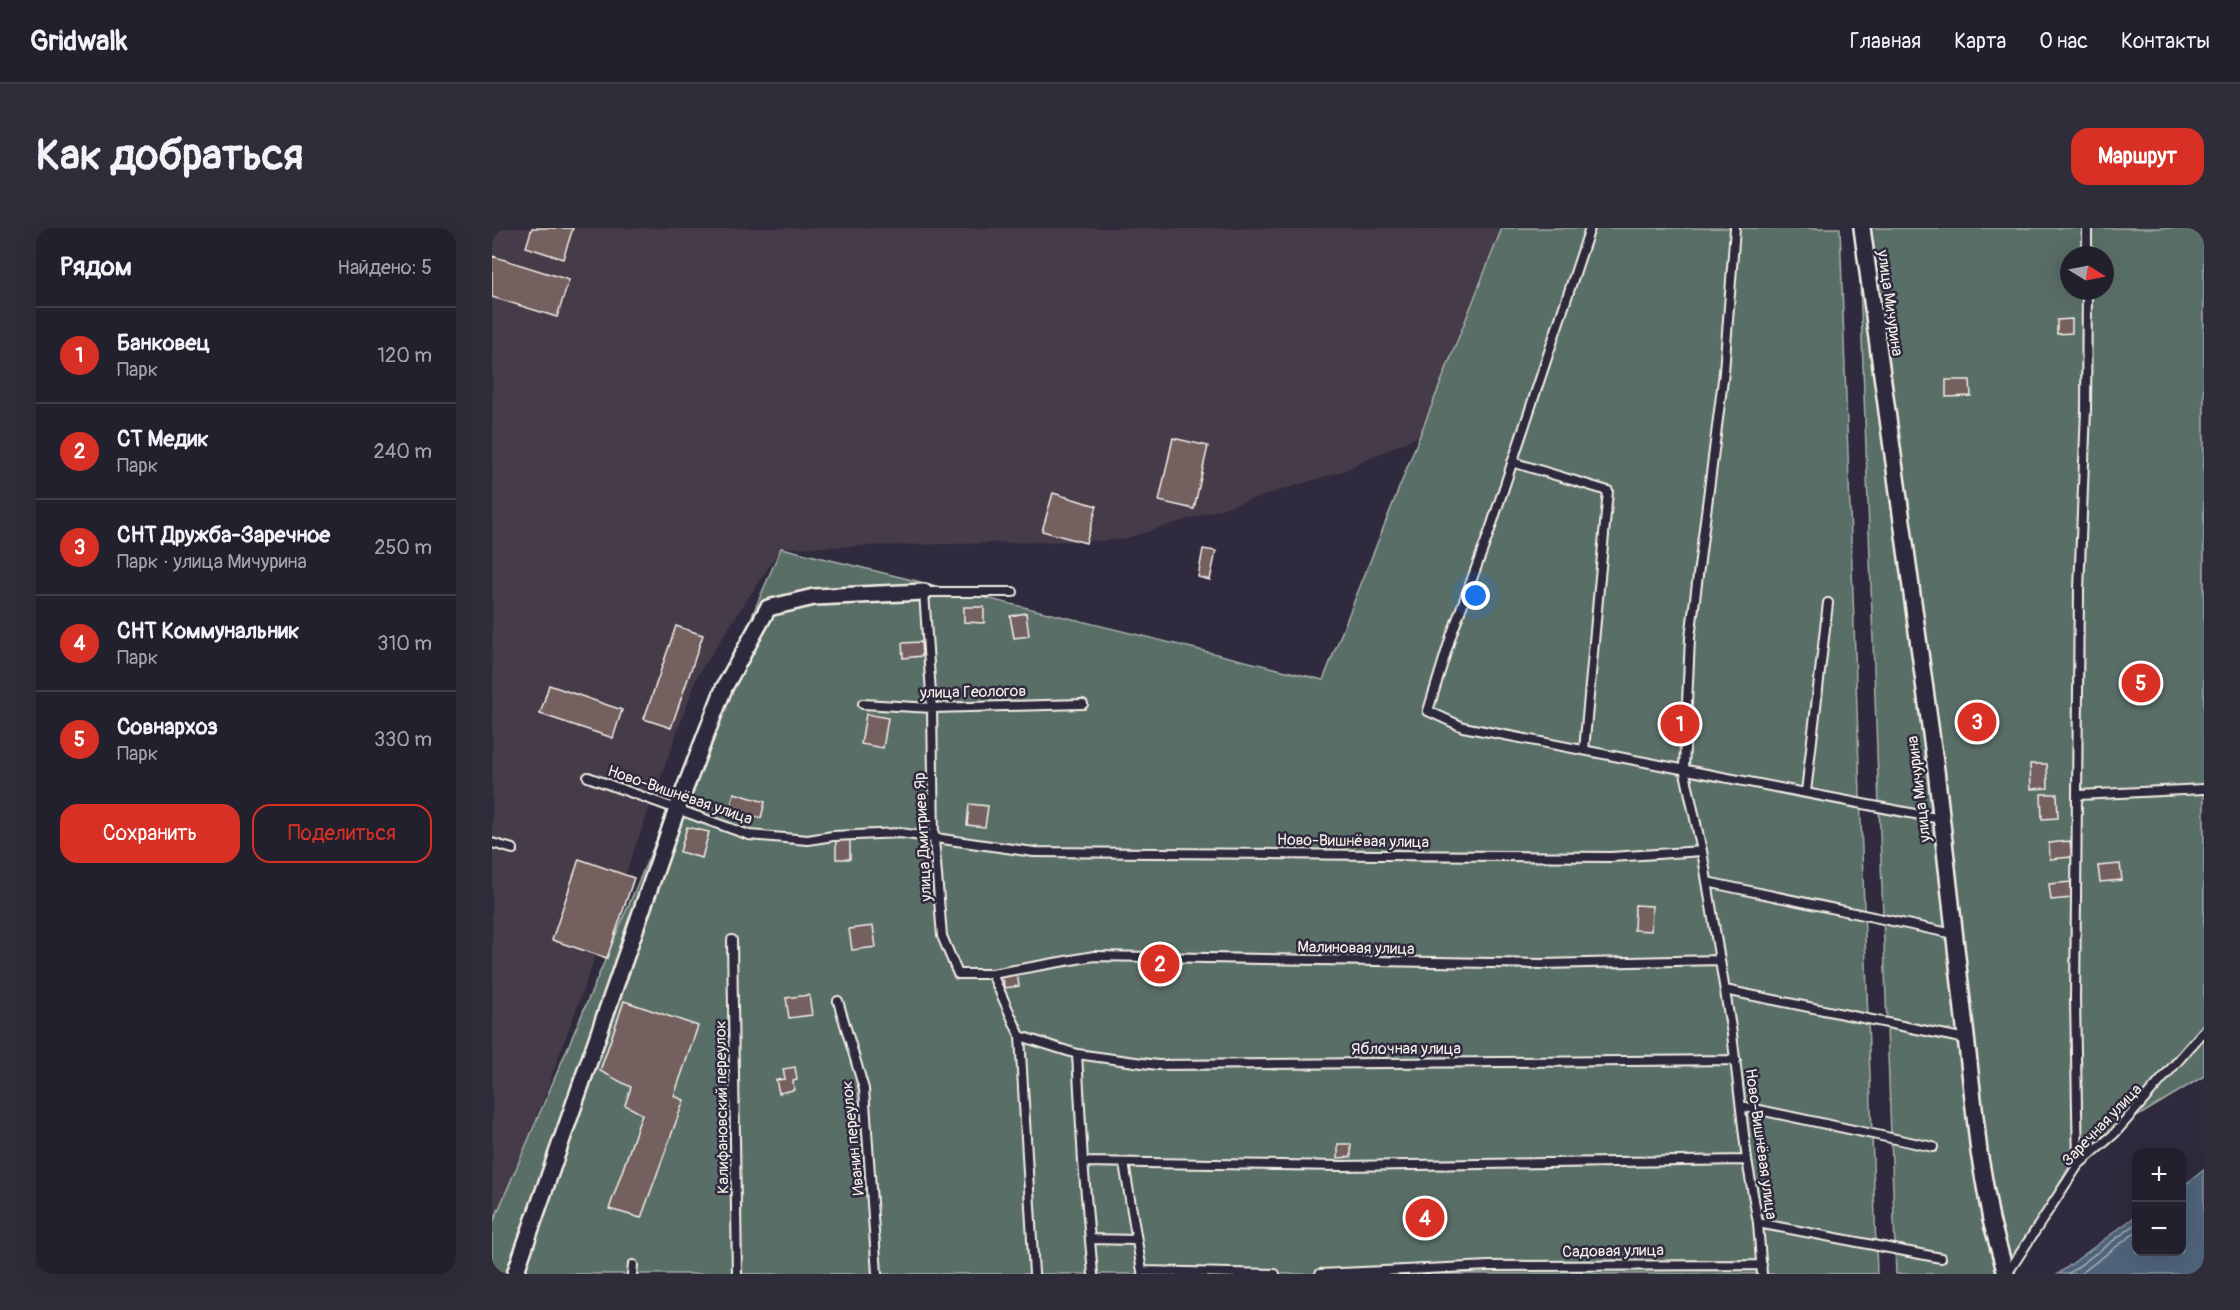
<!DOCTYPE html>
<html lang="ru">
<head>
<meta charset="utf-8">
<style>
	body { margin:0; font-family:Pangolin,sans-serif; background:#2f2d3a; color:#f1f3f6 }
	.controls { position:absolute; right:18px; bottom:18px; display:grid; overflow:hidden; border-radius:12px; box-shadow:0 6px 24px #0002 }
	.controls button { width:54px; height:54px; display:grid; place-items:center; padding:0; border:0; border-bottom:2px solid #403e4a; background:#23202e; color:#f1f3f6; font:30px sans-serif }
	.compass { position:absolute; left:1568px; top:18px; width:54px; height:54px; border-radius:50%; background:#23202e; box-shadow:0 6px 24px #0002; rotate:100deg }
	.you { position:absolute; left:984px; top:368px; width:21px; height:21px; margin:-15px; border:4px solid #fff; border-radius:50%; background:#1a73e8; box-shadow:0 0 0 9px #1a73e833 }
	.badge { display:grid; place-items:center; width:39px; height:39px; border-radius:50%; background:#d93025; color:#fff; font-size:20px; font-weight:700 }
	.pin { position:absolute; translate:-50% -50%; border:3px solid #fff; box-shadow:0 2px 6px #0006 }
	.list { margin:0; padding:0; list-style:none }
	h2 { display:flex; justify-content:space-between; align-items:center; height:78px; margin:0; padding:0 24px; font-size:26px }
	h2 small { font-size:20px; font-weight:400; color:#a3a3aa }
	.list li { display:grid; grid-template-columns:39px 1fr auto; gap:18px; align-items:center; box-sizing:border-box; height:96px; padding:0 24px; border-top:2px solid #403e4a }
	.list b { display:block; font-size:22px; white-space:nowrap }
	.list p { margin:0; font-size:20px; white-space:nowrap; color:#a3a3aa }
	.list em { font-size:20px; font-style:normal; color:#a3a3aa }
	.actions { display:flex; gap:12px; padding:18px 24px }
	.actions a { flex:1; padding:14px 0; border:2px solid #d93025; border-radius:18px; text-align:center; font-size:21px; color:#d93025 }
	.actions .main { background:#d93025; color:#fff }
	.map { position:relative; flex:none; width:1712px; height:1046px; overflow:hidden; border-radius:18px }
	header { display:flex; align-items:center; gap:36px; box-sizing:border-box; height:84px; padding:0 30px; background:#23202e; border-bottom:2px solid #403e4a }
	header strong { font-size:28px }
	nav { display:flex; gap:33px; margin-inline-start:auto; font-size:21px }
	.intro { display:flex; align-items:center; justify-content:space-between; box-sizing:border-box; height:144px; padding:0 36px }
	h1 { margin:0; font-size:42px }
	.button { padding:15px 27px; border-radius:18px; background:#d93025; color:#fff; font-size:21px; font-weight:700 }
	main { display:flex; gap:36px; padding:0 36px }
	aside { flex:1; background:#23202e; border-radius:18px; box-shadow:0 6px 24px #0002 }
	.map>svg:first-child { display:block }
</style>
</head>
<body>
<header>
<strong>Gridwalk</strong>
<nav><a>Главная</a><a>Карта</a><a>О нас</a><a>Контакты</a></nav>
</header>
<div class="intro"><h1>Как добраться</h1><a class="button">Маршрут</a></div>
<main>
<aside>
<h2>Рядом<small>Найдено: 5</small></h2>
<ul class="list">
<li><span class="badge">1</span><div><b>Банковец</b><p>Парк</p></div><em>120 m</em></li>
<li><span class="badge">2</span><div><b>СТ Медик</b><p>Парк</p></div><em>240 m</em></li>
<li><span class="badge">3</span><div><b>СНТ Дружба-Заречное</b><p>Парк · улица Мичурина</p></div><em>250 m</em></li>
<li><span class="badge">4</span><div><b>СНТ Коммунальник</b><p>Парк</p></div><em>310 m</em></li>
<li><span class="badge">5</span><div><b>Совнархоз</b><p>Парк</p></div><em>330 m</em></li>
</ul>
<div class="actions"><a class="main">Сохранить</a><a>Поделиться</a></div>
</aside>
<div class="map">
<svg width="1712" height="1046" viewBox="0 0 1712 1046">
	<rect width="100%" height="100%" fill="#2f2a3d"/>
	<filter id="ink" filterUnits="userSpaceOnUse"><feTurbulence type="fractalNoise" baseFrequency=".0167" numOctaves="2"/><feDisplacementMap in="SourceGraphic" scale="12" xChannelSelector="R" yChannelSelector="G"/><feConvolveMatrix kernelMatrix="1 2 1 2 8 2 1 2 1" color-interpolation-filters="sRGB"/></filter>
	<g filter="url(#ink)">
		<path fill="#443a48" d="M0,0H1069L1024,162L851,243L629,312L289,320L206,447L0,1012Z"/>
		<path fill="#5a6e68" stroke="#a7b0a8" stroke-width="1.5" fill-rule="evenodd" d="M1010,0H1348L1385,1046H1268L1265,1032L1266,1046H0V997L289,320L831,452Z
			M1366,0H1712V848L1585,925L1515,1046H1404ZM1577,27H1613V63H1577Z"/>
		<path fill="#4f637a" stroke="#919ca6" stroke-width="1.5" d="M1712,942V1046H1566L1644,988V1024H1690V959Z"/>
		<g fill="none" stroke-linecap="round" stroke-linejoin="round">
			<path stroke="#b2b8bc" stroke-width="1.5" d="M1576,1046L1644,996
				M1588,1046L1644,1004"/>
		</g>
		<path fill="#746061" stroke="#f4f1e8" stroke-width="1.5" d="M40,0H81L71,31L34,19Z
			M0,28L77,52L65,89L0,69Z
			M1580,91V105L1565,106V92Z
			M1454,152H1478L1479,168L1454,169Z
			M681,210L716,218L702,281L667,273Z
			M561,265L605,278L594,315L550,303Z
			M711,321L724,323L718,352L706,349Z
			M472,379H492V395L472,394Z
			M534,385L537,408L522,410L518,388Z
			M184,398L211,407L179,500L152,491Z
			M429,414L430,428L411,430L410,415Z
			M57,457L130,482L121,510L48,486Z
			M374,486L396,490L391,520L369,516Z
			M1538,536H1555L1556,560L1539,561Z
			M242,565L273,574L269,590L238,581Z
			M1549,566H1565L1566,590L1550,591Z
			M477,576L496,578L493,599L475,597Z
			M195,599L217,604L210,630L188,624Z
			M344,611H358V631H344Z
			M1578,613L1580,629L1558,631L1557,615Z
			M87,631L142,650L115,730L60,712Z
			M1628,636L1630,652L1608,654L1606,638Z
			M1579,654L1580,670L1559,672L1557,656Z
			M1143,677L1160,678L1159,703L1142,702Z
			M381,698L384,719L360,722L357,701Z
			M525,745L527,758L512,760L511,747Z
			M317,767L320,787L297,790L294,770Z
			M132,773L206,798L182,868L192,872L149,990L117,981L150,886L133,877L139,859L108,843Z
			M303,839L305,852L301,853L302,862L287,865L284,852L293,851L291,841Z
			M846,916H859V929L846,930Z"/>
		<g fill="none" stroke-linecap="round" stroke-linejoin="round">
			<defs>
				<path id="service" d="M1098,0L998,302L959,408L936,483L971,499L1449,591
					M1595,27V0
					M1020,234L1116,263L1092,522
					M521,364H432L440,480L442,611L450,708L466,746H500L528,808L585,826L591,934L601,1046
					M371,476L440,480L591,476
					M96,549L257,607L316,612L341,608L408,605L542,624L1119,629L1210,623L1240,806L1255,932L1266,995L1270,1046
					M1314,564L1336,375
					M1586,567L1712,561
					M0,615L21,621
					M1210,623L1192,540L1198,410L1232,144L1243,0
					M1215,654L1462,706
					M240,712L245,1046
					M500,746L602,728L1050,736L1228,732
					M1233,762L1474,811
					M346,773L372,861L385,1046
					M528,808L542,1046
					M585,826L665,837L1244,832
					M1249,878L1441,919
					M591,934L850,938L1255,932
					M632,935L650,1043L783,1046
					M1586,937L1583,771L1587,363L1594,181L1595,63
					M1266,995L1449,1030
					M598,1011L645,1012
					M140,1046L141,1037
					M828,1046L998,1038L1270,1037
					M1515,1046L1586,937L1622,906L1712,803"/>
				<path id="minor" d="M1370,0L1444,542L1487,924L1499,992L1514,1046
					M23,1046L185,581L232,460L276,380L322,369L432,364"/>
			</defs>
			<use href="#service" stroke="#f4f1e8" stroke-width="12"/>
			<use href="#minor" stroke="#f4f1e8" stroke-width="20"/>
			<use href="#service" stroke="#2f2a3d" stroke-width="8"/>
			<use href="#minor" stroke="#2f2a3d" stroke-width="15"/>
		</g>
	</g>
	<g text-anchor="middle" dominant-baseline="central" stroke-width="5" stroke-linejoin="round" paint-order="stroke">
		<g font-size="16" fill="#f4f1e8" stroke="#2f2a3d">
			<text transform="translate(1398 75) rotate(82)">улица Мичурина</text>
			<text transform="translate(481 464) rotate(-1)">улица Геологов</text>
			<text transform="translate(1427 561) rotate(-97)">улица Мичурина</text>
			<text transform="translate(188 567) rotate(19)">Ново-Вишнёвая улица</text>
			<text transform="translate(431 609) rotate(-93)">улица Дмитриев Яр</text>
			<text transform="translate(861 613) rotate(1)">Ново-Вишнёвая улица</text>
			<text transform="translate(864 720) rotate(1)">Малиновая улица</text>
			<text x="914" y="821">Яблочная улица</text>
			<text transform="translate(230 879) rotate(-91)">Калифановский переулок</text>
			<text transform="translate(1610 897) rotate(-46)">Заречная улица</text>
			<text transform="translate(361 910) rotate(-96)">Иванин переулок</text>
			<text transform="translate(1269 916) rotate(82)">Ново-Вишнёвая улица</text>
			<text transform="translate(1121 1023) rotate(-1)">Садовая улица</text>
		</g>
	</g>
</svg>
<div class="controls">
<button>+</button>
<button>−</button>
</div>
<svg class="compass" viewBox="-18 -18 36 36"><path d="M0-13l5 13h-10z" fill="#e53935"/><path d="M0 13l5-13h-10z" fill="#a3a3aa"/></svg>
<div class="you"></div>
<div class="pin badge" style="left:1188px;top:496px">1</div>
<div class="pin badge" style="left:668px;top:736px">2</div>
<div class="pin badge" style="left:1485px;top:494px">3</div>
<div class="pin badge" style="left:933px;top:990px">4</div>
<div class="pin badge" style="left:1649px;top:455px">5</div>
</div>
</main>
</body>
</html>
